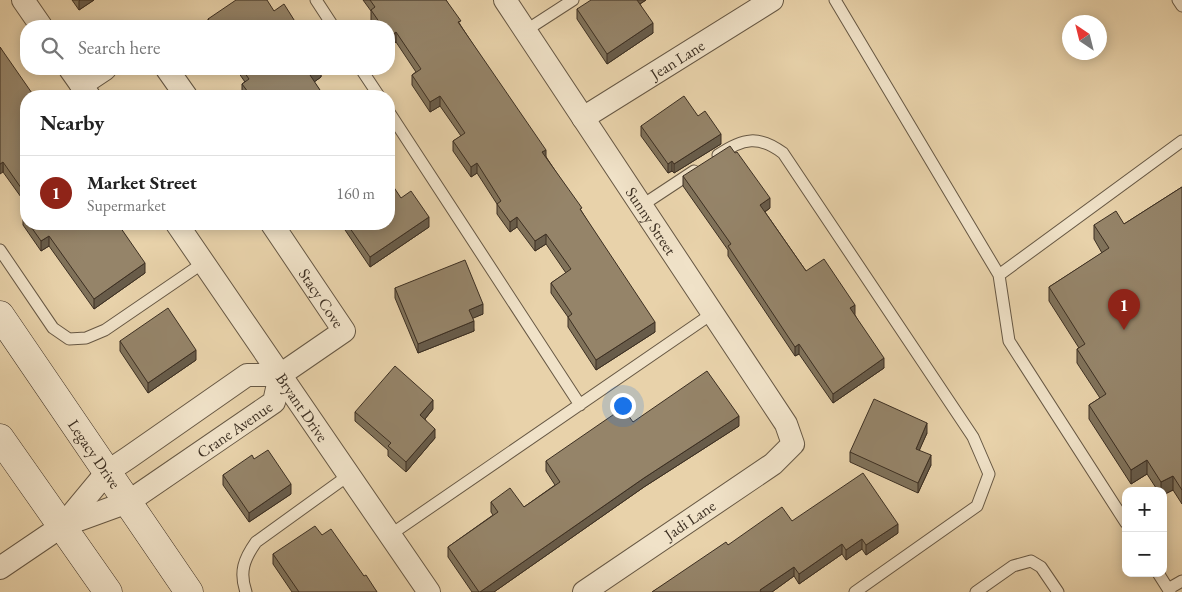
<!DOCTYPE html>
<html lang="en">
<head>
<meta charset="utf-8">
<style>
	body { margin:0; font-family:"EB Garamond",serif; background:#f6f6f6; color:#222 }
	.controls { position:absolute; right:15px; bottom:15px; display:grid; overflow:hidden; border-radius:10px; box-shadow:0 2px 12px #0003 }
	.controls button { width:45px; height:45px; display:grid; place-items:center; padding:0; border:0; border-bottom:1px solid #e0e0e0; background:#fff; color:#222; font:25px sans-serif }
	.compass { position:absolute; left:1062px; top:15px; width:45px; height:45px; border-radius:50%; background:#fff; box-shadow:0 2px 12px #0003; rotate:325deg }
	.you { position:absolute; left:622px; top:405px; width:18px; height:18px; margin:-12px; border:4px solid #fff; border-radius:50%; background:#1a73e8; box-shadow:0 0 0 8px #1a73e833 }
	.badge { display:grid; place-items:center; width:32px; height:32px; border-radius:50%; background:#8f2418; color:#fff; font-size:16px; font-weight:700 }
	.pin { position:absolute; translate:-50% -41px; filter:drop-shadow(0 1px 2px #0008) }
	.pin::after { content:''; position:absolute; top:26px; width:18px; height:15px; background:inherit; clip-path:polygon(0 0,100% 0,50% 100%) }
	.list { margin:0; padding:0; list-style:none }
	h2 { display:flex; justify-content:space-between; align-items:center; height:65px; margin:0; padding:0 20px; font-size:21px }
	h2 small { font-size:16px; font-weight:400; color:#767676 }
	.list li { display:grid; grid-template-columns:32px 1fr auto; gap:15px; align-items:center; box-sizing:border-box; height:75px; padding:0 20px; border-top:1px solid #e0e0e0 }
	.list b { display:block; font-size:19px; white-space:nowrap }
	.list p { margin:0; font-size:16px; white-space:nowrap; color:#767676 }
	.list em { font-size:16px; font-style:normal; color:#767676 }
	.icon { flex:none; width:28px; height:28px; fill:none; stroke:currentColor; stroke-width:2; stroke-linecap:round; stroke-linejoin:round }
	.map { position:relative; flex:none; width:1182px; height:592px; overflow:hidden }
	.search { position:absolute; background:#fff; box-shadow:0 2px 12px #0003; left:20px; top:20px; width:375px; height:55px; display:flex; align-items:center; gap:12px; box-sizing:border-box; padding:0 18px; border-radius:20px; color:#767676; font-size:19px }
	.panel { position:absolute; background:#fff; box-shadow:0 2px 12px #0003; left:20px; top:90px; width:375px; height:140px; border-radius:20px }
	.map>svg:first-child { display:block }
</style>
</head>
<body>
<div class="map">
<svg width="1182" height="592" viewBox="0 0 1182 592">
	<rect width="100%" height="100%" fill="#e8d2aa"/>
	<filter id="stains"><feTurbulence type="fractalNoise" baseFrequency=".004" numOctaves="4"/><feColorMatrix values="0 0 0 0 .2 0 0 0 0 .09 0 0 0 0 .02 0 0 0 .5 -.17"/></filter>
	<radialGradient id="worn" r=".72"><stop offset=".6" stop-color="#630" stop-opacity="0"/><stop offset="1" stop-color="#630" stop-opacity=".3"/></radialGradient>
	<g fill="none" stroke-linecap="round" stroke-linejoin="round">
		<defs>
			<path id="service" d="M316,0L333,26
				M835,0L999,275L1182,141
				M1178,0L1182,6
				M525,31L573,0
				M361,69L379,96
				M389,112L580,405
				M718,155C743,138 759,135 783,153L973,437L989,474L977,506L855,592
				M641,206L694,171
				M0,250L53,328L69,339L86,338L105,330L203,263
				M999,275L1009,341L1126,523
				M390,535L713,313
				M1158,573L1170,592
				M1168,589L1182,581
				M246,592C239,572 244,559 256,542L349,475
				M976,592L1013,566L1031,561L1041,567L1058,592"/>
			<g id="minor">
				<path d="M23,0L41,26"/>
				<path id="s1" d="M505,0L786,424L793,444L773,464L584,592"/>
				<path d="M70,69L89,96"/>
				<path d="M167,69L186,96"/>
				<path d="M81,85L105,69"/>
				<path id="s2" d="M583,118L772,0"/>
				<path id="s3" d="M177,224L429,592"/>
				<path id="s4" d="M272,224L344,331L280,375"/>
				<path d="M63,525L107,472L128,458L247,375H280"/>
				<path id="s5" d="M0,568L62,526L128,502L274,402L280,375"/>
			</g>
			<g id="secondary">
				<path id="s6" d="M0,315L189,592"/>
				<path d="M0,438L108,592"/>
			</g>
		</defs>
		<use href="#service" stroke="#675844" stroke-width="13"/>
		<use href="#minor" stroke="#675844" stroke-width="24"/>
		<use href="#secondary" stroke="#3c2f22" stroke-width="29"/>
		<use href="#service" stroke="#f0e2c8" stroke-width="11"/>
		<use href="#minor" stroke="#f0e2c8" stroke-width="22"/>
		<use href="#secondary" stroke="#f0e2c8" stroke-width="28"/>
	</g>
	<path fill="#80725a" stroke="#3c2f22" d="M72,0H94L79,10Z
		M363,0H446L461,26L582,212L655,332L596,370L568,327V317L551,293V283L566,273L546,244L535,251L517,227L510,232L497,214V204L477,173L471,177L453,151V141L461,136L440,106L430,112L412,85V75L416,72L396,42L389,46V26H375L371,20V11Z
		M646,0L640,4L653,33L607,64L577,19V9Z
		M274,11L296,26H208V19Z
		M0,47L26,96V204L3,172Z
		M236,69H321V77L314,82L324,96H244L242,94V84L245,82Z
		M698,116L721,144L674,173L672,171L668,173L641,136V126Z
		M683,176L770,208L765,212L806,271L855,315L884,368L833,403L799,354L795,356L728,256V250L683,186Z
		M1182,187V504L1173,490L1163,495V491H1158L1147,474L1131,484L1089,419V405L1100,398L1077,363V349L1079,348L1049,301V287L1102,253L1094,239V225L1124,224Z
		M401,198L429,227L370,267L341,224H389Z
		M26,213V224H118L145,273L94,309L49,246L41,251L23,225V215Z
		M395,288L483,314L472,318L474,331L418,353L395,298Z
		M120,341L196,360L148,393L120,351Z
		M433,409L425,419L435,438L406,472L388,456V450L355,421V412Z
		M633,422L739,426L644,487L494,592H472L448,557V547L493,515L491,512V502L524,507L555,485L546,471V461Z
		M927,433L919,450L931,465L918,493L850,462V452Z
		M254,459L291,494L249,522L223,485V475Z
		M792,521L898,533L866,555L862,549L846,560L842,554L799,584L794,576L772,592H652L728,545Z
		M322,535L364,576L377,592H292L273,564V554Z"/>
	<path fill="#685c4a" stroke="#3c2f22" d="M80,0H94L79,10V1Z
		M635,0H646L635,7Z
		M653,23V33L607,64V54Z
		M396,32V42L389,46V37Z
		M319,69H321V77L310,85V75Z
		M440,96V106L430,112V102Z
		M721,134V144L674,173V164Z
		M546,150V160L542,152Z
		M672,161V171L668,173V164Z
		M3,162V172L0,174V164Z
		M477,163V173L471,177V167Z
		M770,198V208L760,215V205Z
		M429,217V227L370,267V257Z
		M517,217V227L510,232V222Z
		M546,234V244L535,251V241Z
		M49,236V246L41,251V241Z
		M145,263V273L94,309V299Z
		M483,304V314L469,320V310Z
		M855,305V315L850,318V308Z
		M474,321V331L418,353V344Z
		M655,322V332L596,370V360Z
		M799,344V354L795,356V347Z
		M196,350V360L148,393V383Z
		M884,358V368L833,403V394Z
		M433,400V409L420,425V415Z
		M739,416V426L644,487L494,592H480L644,478Z
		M927,423V433L916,458V449Z
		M435,429V438L406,472V462Z
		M931,455V465L918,493V483Z
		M1147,460V474L1131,484V470Z
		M1173,476V490L1163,495V491H1161V482Z
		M291,484V494L249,522V513Z
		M898,524V533L866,555V545Z
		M862,539V549L846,560V550Z
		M842,544V554L799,584V574Z
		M794,567V576L772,592H760V590Z"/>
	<path fill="#958469" stroke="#3c2f22" d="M236,0H267L274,11L284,4L296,23L293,25V26H213L208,19Z
		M370,0H446L461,21L458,22L546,150L542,152L582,208L580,209L655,322L596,360L568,317L572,314L551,283L571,269L546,234L535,241L517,217L510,222L497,204L501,201L477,163L471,167L453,141L465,133L440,96L430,102L412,75L421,69L396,32L389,37V26H382L371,10L375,7Z
		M591,0H637L653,23L607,54L577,9Z
		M0,47L34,96H26V195L3,162L0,164Z
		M242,69H319L310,75L324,96H251L242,84L249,79Z
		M684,96L698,116L705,111L721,134L674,164L672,161L668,164L641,126Z
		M730,146L735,153L737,152L770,198L760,205L806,271L824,259L855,305L850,308L884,358L833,394L799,344L795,347L728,246L731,244L683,176Z
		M389,180L401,198L411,191L429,217L370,257L347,224H389Z
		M1182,187V490L1173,476L1161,482L1147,460L1131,470L1089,405L1106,394L1077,349L1085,344L1049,287L1109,248L1094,225L1116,211L1124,224Z
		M26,213V219L23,215Z
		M29,224H118L145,263L94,299L49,236L41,241Z
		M465,260L483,304L469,310L474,321L418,344L395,288Z
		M168,308L196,350L148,383L120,341Z
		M395,366L433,400L420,415L435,429L406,462L388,446L391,443L355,412Z
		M707,371L739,416L644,478L480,592H479L448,547L498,512L491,502L510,488L524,507L560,482L546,461L623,408L633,422Z
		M874,399L927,423L916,449L931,455L918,483L850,452Z
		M268,450L291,484L249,513L223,475L252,455L254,459Z
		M863,473L898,524L866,545L862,539L846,550L842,544L799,574L794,567L760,590L761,592H652L726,542L728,545L782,507L792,521Z
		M315,526L322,535L331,529L364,576L366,575L377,592H299L273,554Z"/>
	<g text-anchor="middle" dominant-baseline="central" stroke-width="4.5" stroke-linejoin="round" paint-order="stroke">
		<g font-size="16" fill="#3c2f22" stroke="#f0e2c8">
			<text stroke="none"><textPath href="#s2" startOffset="111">Jean Lane</textPath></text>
			<text stroke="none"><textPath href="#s1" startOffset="265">Sunny Street</textPath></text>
			<text stroke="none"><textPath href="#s4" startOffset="89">Stacy Cove</textPath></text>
			<text stroke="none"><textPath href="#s3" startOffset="222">Bryant Drive</textPath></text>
			<text stroke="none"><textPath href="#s5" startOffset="274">Crane Avenue</textPath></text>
			<text stroke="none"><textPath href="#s6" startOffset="168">Legacy Drive</textPath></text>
			<text transform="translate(690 520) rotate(-34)">Jadi Lane</text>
		</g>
	</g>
	<rect width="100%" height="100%" filter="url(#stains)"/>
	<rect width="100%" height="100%" fill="url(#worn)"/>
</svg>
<div class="controls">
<button>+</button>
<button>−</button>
</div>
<svg class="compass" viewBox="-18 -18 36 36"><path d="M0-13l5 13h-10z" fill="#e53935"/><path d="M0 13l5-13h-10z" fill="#767676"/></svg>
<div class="you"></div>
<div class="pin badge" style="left:1124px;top:330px">1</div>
<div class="search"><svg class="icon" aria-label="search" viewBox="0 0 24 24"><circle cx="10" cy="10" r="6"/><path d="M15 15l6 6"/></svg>Search here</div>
<section class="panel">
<h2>Nearby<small></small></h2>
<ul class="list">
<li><span class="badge">1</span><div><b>Market Street</b><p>Supermarket</p></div><em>160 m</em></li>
</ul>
</section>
</div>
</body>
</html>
